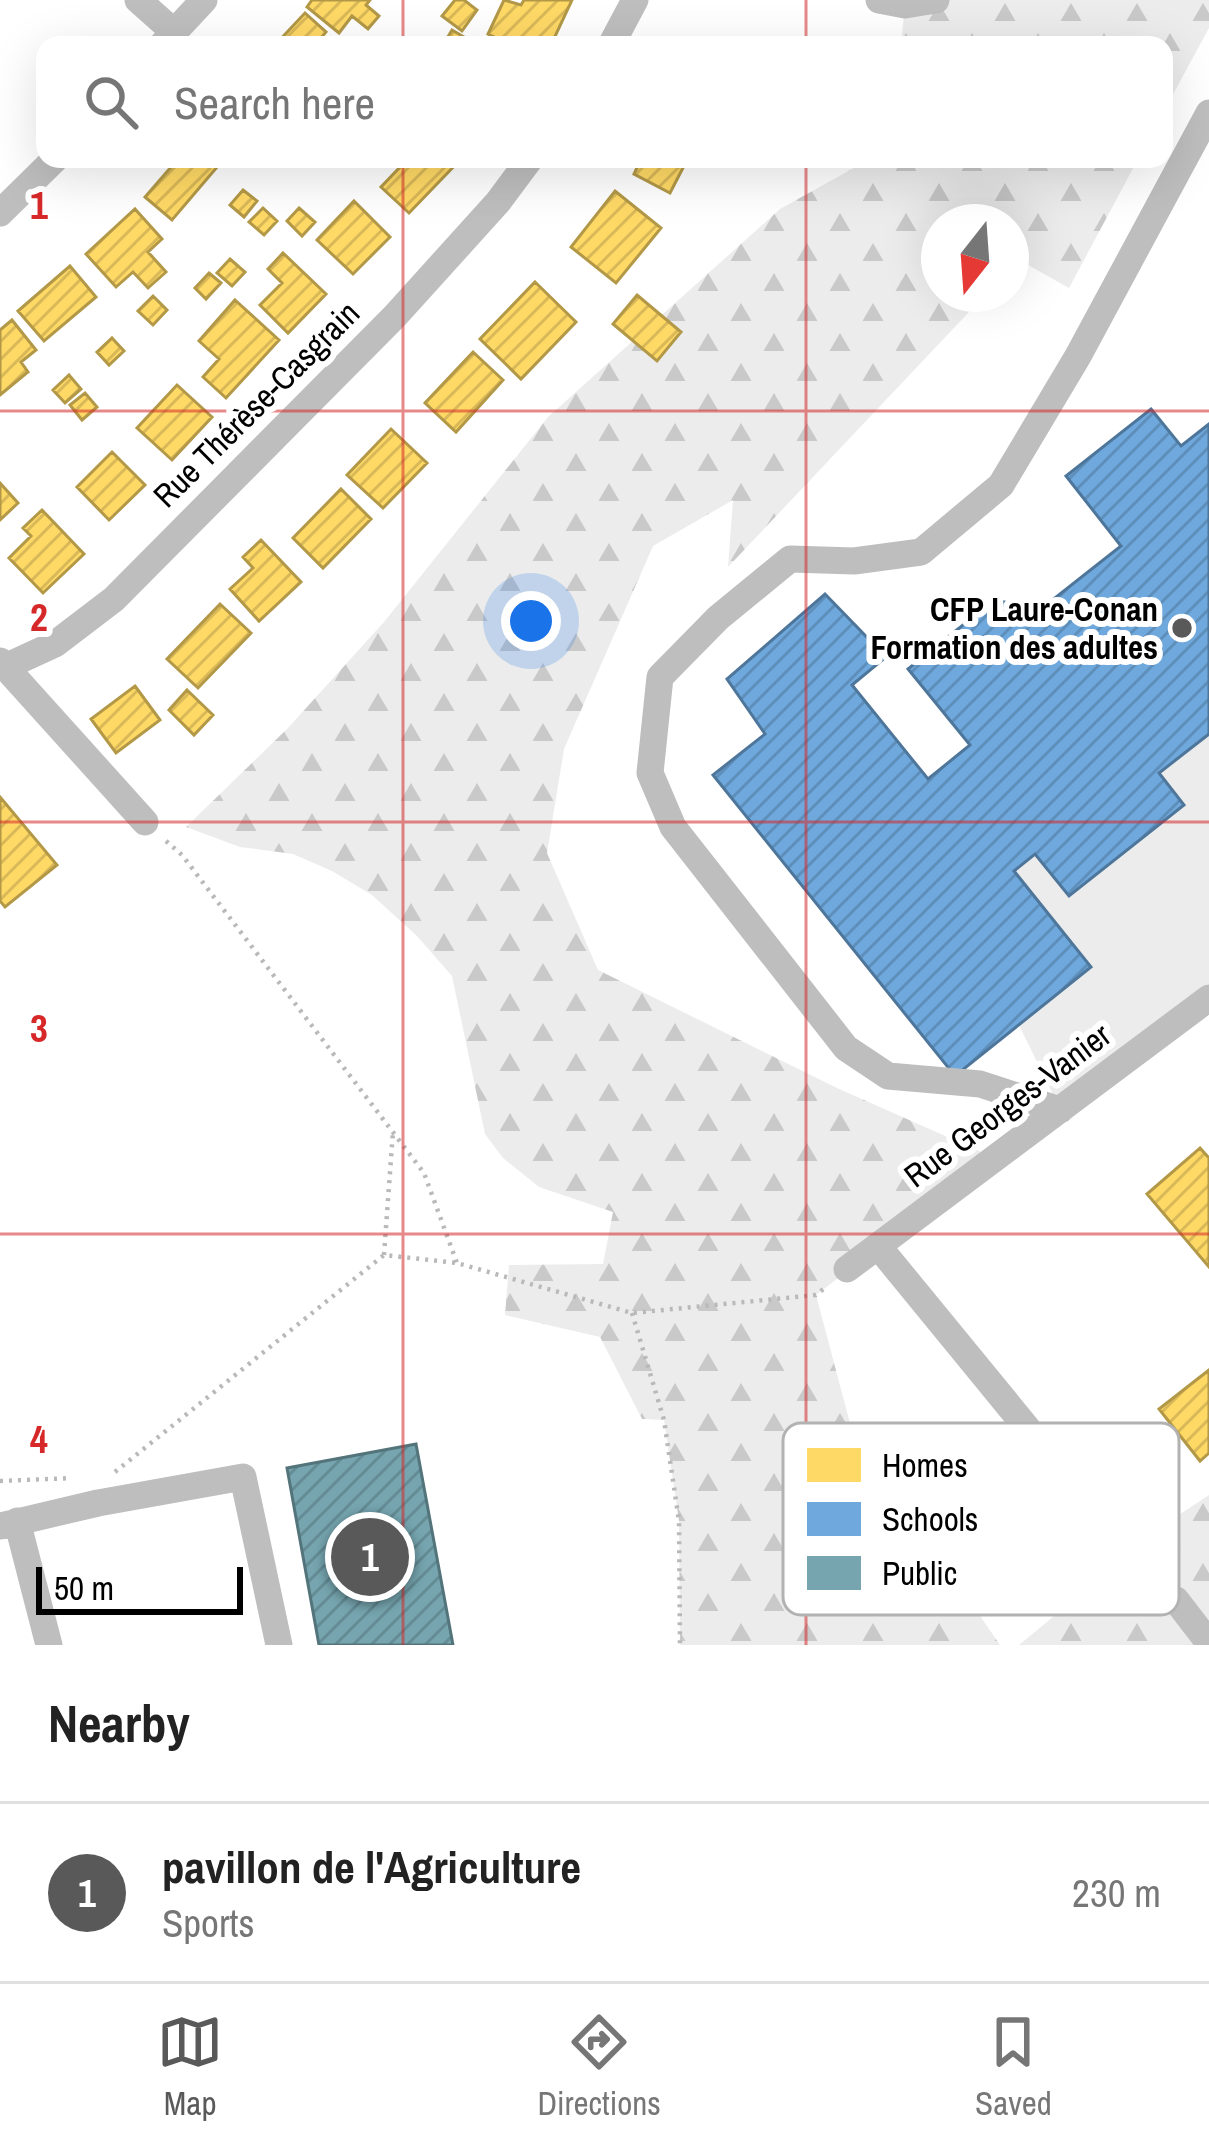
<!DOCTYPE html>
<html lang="en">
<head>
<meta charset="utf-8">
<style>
	body { margin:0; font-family:"Archivo Narrow",sans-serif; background:#f6f6f6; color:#222 }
	.compass { position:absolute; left:921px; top:204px; width:108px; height:108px; border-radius:50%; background:#fff; box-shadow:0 12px 48px #0002; rotate:197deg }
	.scale { position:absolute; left:36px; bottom:30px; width:207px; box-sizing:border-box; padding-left:12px; border:6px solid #000; border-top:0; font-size:33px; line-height:42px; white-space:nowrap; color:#000; -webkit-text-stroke:9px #fff; paint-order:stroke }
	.you { position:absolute; left:531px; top:621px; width:42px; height:42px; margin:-30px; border:9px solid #fff; border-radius:50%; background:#1a73e8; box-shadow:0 0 0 18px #1a73e833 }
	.badge { display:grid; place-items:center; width:78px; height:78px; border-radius:50%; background:#595959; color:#fff; font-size:39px; font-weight:700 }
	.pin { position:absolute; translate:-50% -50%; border:6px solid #fff; box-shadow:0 3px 12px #0006 }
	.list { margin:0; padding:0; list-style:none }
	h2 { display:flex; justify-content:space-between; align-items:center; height:156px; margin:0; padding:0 48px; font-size:51px }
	h2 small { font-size:39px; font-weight:400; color:#767676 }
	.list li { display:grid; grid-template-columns:78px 1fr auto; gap:36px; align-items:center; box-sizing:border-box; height:180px; padding:0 48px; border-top:3px solid #e0e0e0 }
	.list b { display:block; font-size:45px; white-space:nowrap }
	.list p { margin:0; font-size:39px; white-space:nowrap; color:#767676 }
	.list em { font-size:39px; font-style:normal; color:#767676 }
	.icon { flex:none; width:66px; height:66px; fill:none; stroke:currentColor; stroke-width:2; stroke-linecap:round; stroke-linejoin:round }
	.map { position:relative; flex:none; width:1209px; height:1645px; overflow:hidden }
	.search { position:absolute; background:#fff; box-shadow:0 12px 48px #0002; left:36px; right:36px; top:36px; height:132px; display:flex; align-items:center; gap:30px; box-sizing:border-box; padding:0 42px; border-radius:24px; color:#767676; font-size:45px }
	.sheet { height:336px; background:#fff }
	nav { display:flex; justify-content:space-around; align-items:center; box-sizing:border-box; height:168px; border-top:3px solid #e0e0e0; background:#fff; font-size:33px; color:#767676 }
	nav a { display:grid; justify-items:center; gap:6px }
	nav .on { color:#595959 }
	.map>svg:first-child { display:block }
</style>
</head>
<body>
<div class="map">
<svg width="1209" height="1645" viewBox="0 0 1209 1645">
	<defs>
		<pattern id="forest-firs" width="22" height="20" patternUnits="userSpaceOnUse" patternTransform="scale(3)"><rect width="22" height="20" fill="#ececec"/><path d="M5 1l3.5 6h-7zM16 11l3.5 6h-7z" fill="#c9c9c9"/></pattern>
		<pattern id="homes-hatch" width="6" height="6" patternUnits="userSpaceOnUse" patternTransform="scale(3)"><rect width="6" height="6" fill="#ffd966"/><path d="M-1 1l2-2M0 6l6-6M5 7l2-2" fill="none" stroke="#d9b857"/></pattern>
		<pattern id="schools-hatch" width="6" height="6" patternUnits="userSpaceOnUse" patternTransform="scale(3)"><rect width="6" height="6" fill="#6fa8dc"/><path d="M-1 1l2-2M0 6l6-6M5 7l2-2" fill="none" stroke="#5e8fbb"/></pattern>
		<pattern id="public-hatch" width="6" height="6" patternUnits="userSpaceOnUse" patternTransform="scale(3)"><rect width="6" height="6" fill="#76a5af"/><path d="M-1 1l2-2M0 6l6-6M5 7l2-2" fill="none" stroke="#648c95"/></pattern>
	</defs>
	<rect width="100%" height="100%" fill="#fff"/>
	<path fill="#ececec" d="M1209,734V996L1060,1109L1019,1025L1091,967L1014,871L1035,854L1070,896L1183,805L1159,773Z"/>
	<path fill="url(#forest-firs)" d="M936,0H1209V28L1164,111V45H901L905,5Z
		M870,159H1138L1069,288L1019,260L1011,267V222H939V294H986L728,567L733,500L653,546L564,749L547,853L598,970L837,1088L995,1158L816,1295L851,1427L1000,1645H680L679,1521L664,1420L642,1419L600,1337L505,1315L509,1265L603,1264L613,1212L539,1187L503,1158L485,1134L452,976L417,936L372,895L332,871L293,854L240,847L186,827L288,728L384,622L548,417L780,209Z
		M1209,1495V1645H1019L1168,1522Z"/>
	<path fill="url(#homes-hatch)" stroke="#b29847" stroke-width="3" d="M312,0H370L366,5L379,16L368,29L352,16L339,33L307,7Z
		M455,0H464L477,10L462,31L442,16Z
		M504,0L521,5L524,0H572L551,45H502L503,41L488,34Z
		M305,13L326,32L315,45H275Z
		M452,30L476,44V45H443Z
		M178,159H210L218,166L172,220L145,197Z
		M393,159H461L409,213L381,187L401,166Z
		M641,159H684L687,160L670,193L634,174Z
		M243,190L257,201L244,217L230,205Z
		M615,191L661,228L616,283L571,247Z
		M354,201L390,237L353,274L317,240Z
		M263,208L277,221L264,235L249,222Z
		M299,208L315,222L302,236L287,221Z
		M135,209L162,239L148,252L166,272L148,288L133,272L116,287L86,254Z
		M283,253L326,294L288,333L260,305L282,283L268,269Z
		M230,259L245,272L232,286L217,273Z
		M70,266L96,297L44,341L18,311Z
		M209,273L221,283L206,299L195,288Z
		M535,282L576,322L521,379L480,339Z
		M637,295L681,332L657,361L613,324Z
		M153,296L167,310L153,325L138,311Z
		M235,300L279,340L226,398L203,377L219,359L199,341Z
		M12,320L36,350L21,362L28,372L0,395V330Z
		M112,338L124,351L109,365L97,352Z
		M473,352L503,380L456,432L425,403Z
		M69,375L81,389L65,403L53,390Z
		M177,385L212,417L172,460L137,428Z
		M85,393L97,407L82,420L70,405Z
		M391,429L427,463L383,508L347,475Z
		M112,452L145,485L109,520L77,487Z
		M0,483L18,503L0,520Z
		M341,489L371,519L323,568L293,538Z
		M42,510L84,554L43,593L9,558L31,536L23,528Z
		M261,540L301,582L259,621L230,589L253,568L243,557Z
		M220,604L251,633L198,688L167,659Z
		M135,686L160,720L116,753L91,719Z
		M187,690L213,715L194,735L169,710Z
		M0,797L57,865L5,907L0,901Z
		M1200,1148L1209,1158V1267L1147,1194Z
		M1209,1370V1453L1200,1461L1159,1409Z"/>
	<path fill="url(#schools-hatch)" stroke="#4e769a" stroke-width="3" d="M1151,409L1181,446L1209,424V734L1159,773L1184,805L1069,896L1035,854L1014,871L1091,967L955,1076L713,775L765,734L727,679L825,594L886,657L852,685L928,779L970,745L908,669L994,600L1041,609L1121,546L1066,476Z"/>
	<path fill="url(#public-hatch)" stroke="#53747a" stroke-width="3" d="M416,1444L453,1645H319L287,1468Z"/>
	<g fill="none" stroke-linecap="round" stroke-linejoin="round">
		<path stroke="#b9b9b9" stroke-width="4.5" stroke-dasharray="3 6" stroke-linecap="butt" d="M166,841L182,855L424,1173L457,1263
			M384,1255L393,1131
			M632,1313L664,1420L679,1521L680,1645
			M115,1472L384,1255L457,1263L632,1313L816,1295L826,1287
			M0,1481L72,1478"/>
		<path stroke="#bebebe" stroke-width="27" d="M138,0L174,32
			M879,0L905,5L936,0
			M162,45L204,0
			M611,45L635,0
			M0,213L55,159
			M0,661L145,822
			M5,667L55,644L114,599L395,316L498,202L530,159
			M1060,1110L980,1084L888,1076L846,1048L673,827L650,773L660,677L718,618L790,559L854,561L921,552L1001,485L1078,356L1209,113
			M878,1246L1082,1495L1097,1505L1119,1511L1148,1495
			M847,1269L1209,998
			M17,1521L49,1645
			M0,1526L98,1503L243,1477L279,1645
			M1176,1600L1209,1643"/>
	</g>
	<path fill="none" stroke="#d62828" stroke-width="3" stroke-opacity="0.55" d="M403,0V45M806,0V45M403,159V1645M806,159V1645M0,411H1209M0,822H1209M0,1234H1209"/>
	<circle fill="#595959" stroke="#fff" stroke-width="4.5" cx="1182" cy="628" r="12"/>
	<g text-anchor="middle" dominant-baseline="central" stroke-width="12" stroke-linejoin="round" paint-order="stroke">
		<g font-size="33" fill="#000" stroke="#fff">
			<text transform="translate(256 404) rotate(-45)">Rue Thérèse-Casgrain</text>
			<text transform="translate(1007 1105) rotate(-37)">Rue Georges-Vanier</text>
		</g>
		<g font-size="33" font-weight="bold" fill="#000" stroke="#fff" text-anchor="end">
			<text x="1158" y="609">CFP Laure-Conan<tspan x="1158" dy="38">Formation des adultes</tspan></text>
		</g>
	</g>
	<rect x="783" y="1423" width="396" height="192" rx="18" fill="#fff" stroke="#b2b2b2" stroke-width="3"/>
	<rect x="807" y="1448" width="54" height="34" fill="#ffd966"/>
	<rect x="807" y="1502" width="54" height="34" fill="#6fa8dc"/>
	<rect x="807" y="1556" width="54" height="34" fill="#76a5af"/>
	<g font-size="33" fill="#000">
		<text x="882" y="1477">Homes</text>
		<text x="882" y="1531">Schools</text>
		<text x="882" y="1585">Public</text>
	</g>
	<g font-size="39" text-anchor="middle" font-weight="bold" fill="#d62828" stroke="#fff" stroke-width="12" stroke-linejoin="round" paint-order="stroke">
		<text x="39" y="219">1</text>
		<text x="39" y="631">2</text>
		<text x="39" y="1042">3</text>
		<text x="39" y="1453">4</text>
	</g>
</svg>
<svg class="compass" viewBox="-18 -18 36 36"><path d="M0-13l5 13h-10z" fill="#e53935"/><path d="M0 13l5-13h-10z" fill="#767676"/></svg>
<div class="scale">50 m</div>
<div class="you"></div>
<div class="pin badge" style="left:370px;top:1557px">1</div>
<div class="search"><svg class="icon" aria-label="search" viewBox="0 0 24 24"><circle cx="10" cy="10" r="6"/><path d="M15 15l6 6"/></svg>Search here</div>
</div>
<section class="sheet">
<h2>Nearby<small></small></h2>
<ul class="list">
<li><span class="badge">1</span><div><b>pavillon de l'Agriculture</b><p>Sports</p></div><em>230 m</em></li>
</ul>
</section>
<nav>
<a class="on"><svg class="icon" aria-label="map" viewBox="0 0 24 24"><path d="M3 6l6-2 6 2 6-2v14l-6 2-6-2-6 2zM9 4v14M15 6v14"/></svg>Map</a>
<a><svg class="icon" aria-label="directions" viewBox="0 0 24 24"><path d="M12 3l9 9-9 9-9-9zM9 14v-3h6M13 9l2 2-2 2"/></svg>Directions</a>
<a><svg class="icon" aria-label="saved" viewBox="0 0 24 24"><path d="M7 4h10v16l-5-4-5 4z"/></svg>Saved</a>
</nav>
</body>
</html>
